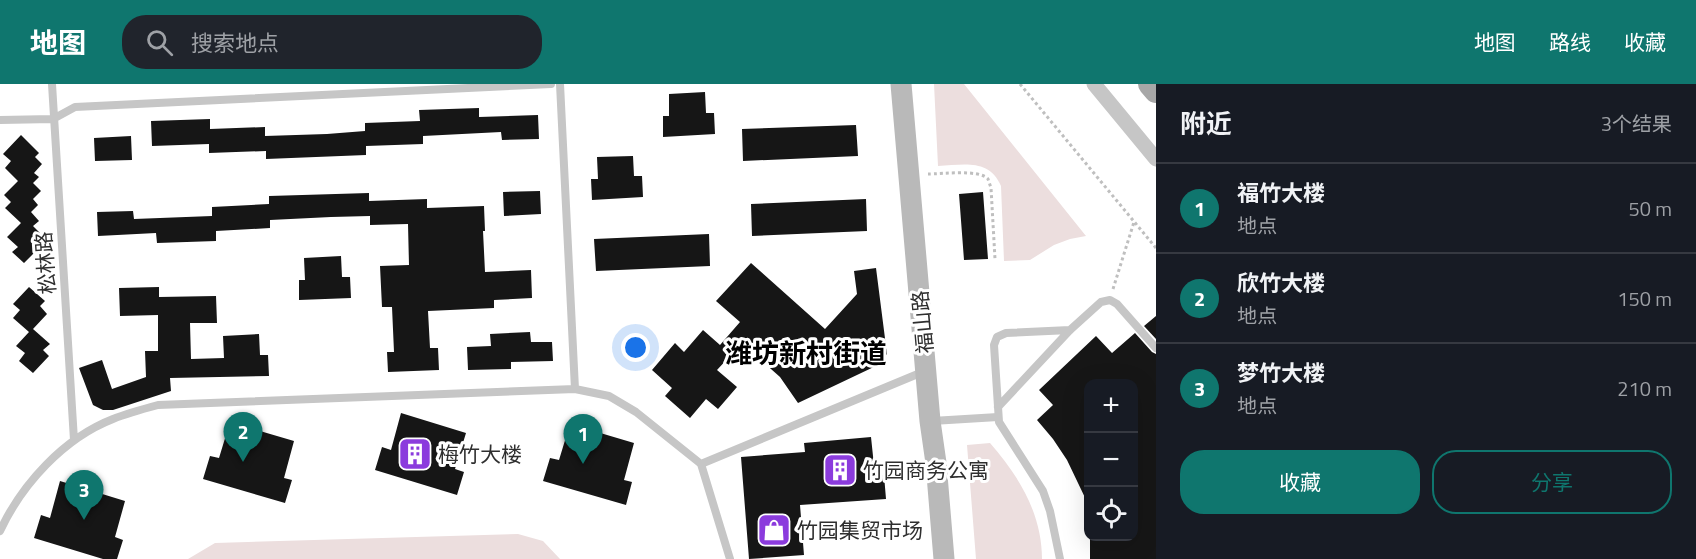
<!DOCTYPE html>
<html lang="zh">
<head>
<meta charset="utf-8">
<style>
	body { margin:0; font-family:"Titillium Web","Noto Sans SC",sans-serif; background:#20242c; color:#f1f3f6 }
	.controls { position:absolute; right:18px; bottom:18px; display:grid; overflow:hidden; border-radius:12px; box-shadow:0 6px 24px #0002 }
	.controls button { width:54px; height:54px; display:grid; place-items:center; padding:0; border:0; border-bottom:2px solid #363941; background:#171b24; color:#f1f3f6; font:30px sans-serif }
	.you { position:absolute; left:636px; top:264px; width:21px; height:21px; margin:-15px; border:4px solid #fff; border-radius:50%; background:#1a73e8; box-shadow:0 0 0 9px #1a73e833 }
	.badge { display:grid; place-items:center; width:39px; height:39px; border-radius:50%; background:#0f766e; color:#fff; font-size:20px; font-weight:700 }
	.pin { position:absolute; translate:-50% -50px; filter:drop-shadow(0 2px 3px #0008) }
	.pin::after { content:''; position:absolute; top:32px; width:21px; height:18px; background:inherit; clip-path:polygon(0 0,100% 0,50% 100%) }
	.list { margin:0; padding:0; list-style:none }
	h2 { display:flex; justify-content:space-between; align-items:center; height:78px; margin:0; padding:0 24px; font-size:26px }
	h2 small { font-size:20px; font-weight:400; color:#9ea1a6 }
	.list li { display:grid; grid-template-columns:39px 1fr auto; gap:18px; align-items:center; box-sizing:border-box; height:90px; padding:0 24px; border-top:2px solid #363941 }
	.list b { display:block; font-size:22px; white-space:nowrap }
	.list p { margin:0; font-size:20px; white-space:nowrap; color:#9ea1a6 }
	.list em { font-size:20px; font-style:normal; color:#9ea1a6 }
	.actions { display:flex; gap:12px; padding:18px 24px }
	.actions a { flex:1; padding:14px 0; border:2px solid #0f766e; border-radius:24px; text-align:center; font-size:21px; color:#0f766e }
	.actions .main { background:#0f766e; color:#fff }
	.icon { flex:none; width:33px; height:33px; fill:none; stroke:currentColor; stroke-width:2; stroke-linecap:round; stroke-linejoin:round }
	.map { position:relative; flex:none; width:1156px; height:475px; overflow:hidden }
	header { display:flex; align-items:center; gap:36px; box-sizing:border-box; height:84px; padding:0 30px; background:#0f766e; color:#fff }
	header strong { font-size:28px }
	nav { display:flex; gap:33px; margin-inline-start:auto; font-size:21px }
	.search { width:420px; height:54px; background:#20242c; display:flex; align-items:center; gap:15px; box-sizing:border-box; padding:0 21px; border-radius:24px; color:#9ea1a6; font-size:22px }
	main { display:flex }
	aside { flex:1; background:#171b24 }
	.map>svg:first-child { display:block }
</style>
</head>
<body>
<header>
<strong>地图</strong>
<div class="search"><svg class="icon" aria-label="search" viewBox="0 0 24 24"><circle cx="10" cy="10" r="6"/><path d="M15 15l6 6"/></svg>搜索地点</div>
<nav><a>地图</a><a>路线</a><a>收藏</a></nav>
</header>
<main>
<div class="map">
<svg width="1156" height="475" viewBox="0 0 1156 475">
	<rect width="100%" height="100%" fill="#fff"/>
	<path fill="#ecdede" d="M934,0H964L1086,152L1070,155L1054,161L1030,176L1004,177L1001,102C989,74 963,81 938,82Z
		M990,359C1019,392 1042,430 1042,475H976L967,361Z
		M518,450L543,457L560,475H188L215,459Z"/>
	<path fill="#161616" d="M705,8L706,29H714L715,50L663,53V32H669V10Z
		M479,24V33L538,31L539,55L502,56L501,48L423,52V60L366,62V71L266,75V67L209,69V60L152,62L151,37L210,35V45L265,43V52L327,50L365,47V39L420,37L419,26Z
		M856,41L858,72L743,77L742,45Z
		M21,51L39,69L35,73L42,80L34,89L39,93L33,99L41,107L33,115L38,121L31,128L39,137L33,142L40,149L32,157L39,164L24,179L12,168L18,163L7,153L21,139L5,124L11,118L4,111L18,97L5,84L11,77L3,70Z
		M131,52L132,76L95,77L94,54Z
		M633,72L634,92H642L643,113L592,116L591,95H598L597,73Z
		M540,107L541,130L504,132L503,108Z
		M983,108L988,175L964,176L959,110Z
		M369,109V117L427,115V124L484,122L485,147H483L485,188L531,186L532,214L494,216V224L428,227L430,264H438L439,286L388,288L387,268H394L392,223H382L380,182L409,181L408,140L370,141V132L331,133L270,136V144L216,147V157L157,159L156,149L98,152L97,128L133,127L134,135L212,132V123L269,120V112Z
		M866,115L867,147L752,152L751,120Z
		M709,150L710,182L596,187L594,155Z
		M341,172L342,193H350L351,214L299,216V196H305L304,174Z
		M751,179L825,245L857,210L854,187L876,184L887,270L878,281L798,319L780,293L742,259L717,286L737,303L718,325L706,315L690,334L665,312L672,304L652,286L675,259L684,268L703,246L720,261L740,238L716,217Z
		M29,203L45,217L40,222L47,230L33,245L50,260L43,266L49,272L33,289L19,277L25,269L16,262L29,248L13,234L20,226L13,220Z
		M159,203V213L216,212L217,239H190L191,275L224,274L223,252L259,250L260,271H268L269,292L170,294L171,307L113,326H103L93,321L79,284L102,276L112,305L146,293L145,267H158V231L120,232L119,204Z
		M1156,232V255L1144,242Z
		M530,248L531,258H552L553,277L511,278V285L468,286L467,263L491,262L490,250Z
		M1135,249L1152,268L1156,270V475H1090V453H1134V300H1089V422L1067,376L1053,355L1037,336L1053,321L1039,306L1096,252L1112,269Z
		M401,329L466,349L455,385L464,388L457,411L375,386L382,363L391,366Z
		M230,338L294,357L284,394L292,396L285,419L203,395L210,372L219,374Z
		M570,340L634,359L624,396L632,398L626,421L543,397L550,374L559,376Z
		M871,353L875,391H884L886,415L800,421L804,471L749,475L741,373L805,368L804,359Z
		M60,397L125,417L115,453L123,456L117,475H103L34,454L41,431L50,434Z"/>
	<g fill="none" stroke-linecap="round" stroke-linejoin="round">
		<path stroke="#bfbfbf" stroke-width="3" stroke-dasharray="3 3" stroke-linecap="butt" d="M1020,0L1156,164
			M928,90C941,90 980,85 988,95C988,95 991,104 991,104L995,175
			M1113,205L1134,138"/>
		<path stroke="#c6c6c6" stroke-width="8" d="M52,0L74,356
			M560,0L575,305
			M0,36L53,35L75,23L551,0
			M998,323L1070,246L1101,218L1110,216L1117,220L1156,264
			M932,337L998,333
			M701,380L925,287
			M0,447C22,400 64,354 113,335C128,329 143,325 158,321L575,305L609,312L636,328L701,380L730,475
			M1060,475L1050,427L1043,407L999,338L994,261L997,253L1006,249L1070,246"/>
		<path stroke="#c6c6c6" stroke-width="15" d="M1094,0L1156,75"/>
		<path stroke="#b9b9b9" stroke-width="21" d="M901,0L930,337L936,379L944,475"/>
		<path stroke="#a7a7a7" stroke-width="24" d="M1150,0L1156,7"/>
	</g>
	<defs>
		<symbol id="building-square" viewBox="-11 -11 22 22"><rect x="-9" y="-9" width="18" height="18" rx="4" fill="#8b3bdd" stroke="#fff"/><path d="M-4-6H4V6H1V3H-1V6H-4ZM-2.5-4.3h1.7v1.8h-1.7ZM.8-4.3h1.7v1.8H.8ZM-2.5-1h1.7V.8h-1.7ZM.8-1h1.7V.8H.8Z" fill="#fff"/></symbol>
		<symbol id="shop-square" viewBox="-11 -11 22 22"><rect x="-9" y="-9" width="18" height="18" rx="4" fill="#8b3bdd" stroke="#fff"/><path d="M-5-2.5h2.3a2.7 3.5 0 0 1 5.4 0H5L5.5 6h-11ZM-1.5-2.5h3a1.5 2.3 0 0 0-3 0Z" fill="#fff"/></symbol>
	</defs>
	<g fill-rule="evenodd">
		<use href="#building-square" x="396" y="351" width="38" height="38"/>
		<use href="#building-square" x="821" y="367" width="38" height="38"/>
		<use href="#shop-square" x="755" y="427" width="38" height="38"/>
	</g>
	<g text-anchor="middle" dominant-baseline="central" stroke-width="6" stroke-linejoin="round" paint-order="stroke">
		<g font-size="21" fill="#2f2f2f" stroke="#fff">
			<text transform="translate(45 179) rotate(-94)">松林路</text>
			<text transform="translate(922 238) rotate(-95)">福山路</text>
		</g>
		<g font-size="21" fill="#2f2f2f" stroke="#fff" text-anchor="start">
			<text x="438" y="370">梅竹大楼</text>
			<text x="863" y="386">竹园商务公寓</text>
			<text x="797" y="446">竹园集贸市场</text>
		</g>
		<g font-size="27" font-weight="bold" fill="#000" stroke="#fff">
			<text x="806" y="268">潍坊新村街道</text>
		</g>
	</g>
</svg>
<div class="controls">
<button>+</button>
<button>−</button>
<button><svg class="icon" aria-label="locate" viewBox="0 0 24 24"><circle cx="12" cy="12" r="6"/><path d="M12 2v4M12 18v4M2 12h4M18 12h4"/></svg></button>
</div>
<div class="you"></div>
<div class="pin badge" style="left:583px;top:380px">1</div>
<div class="pin badge" style="left:243px;top:378px">2</div>
<div class="pin badge" style="left:84px;top:436px">3</div>
</div>
<aside>
<h2>附近<small>3个结果</small></h2>
<ul class="list">
<li><span class="badge">1</span><div><b>福竹大楼</b><p>地点</p></div><em>50 m</em></li>
<li><span class="badge">2</span><div><b>欣竹大楼</b><p>地点</p></div><em>150 m</em></li>
<li><span class="badge">3</span><div><b>梦竹大楼</b><p>地点</p></div><em>210 m</em></li>
</ul>
<div class="actions"><a class="main">收藏</a><a>分享</a></div>
</aside>
</main>
</body>
</html>
